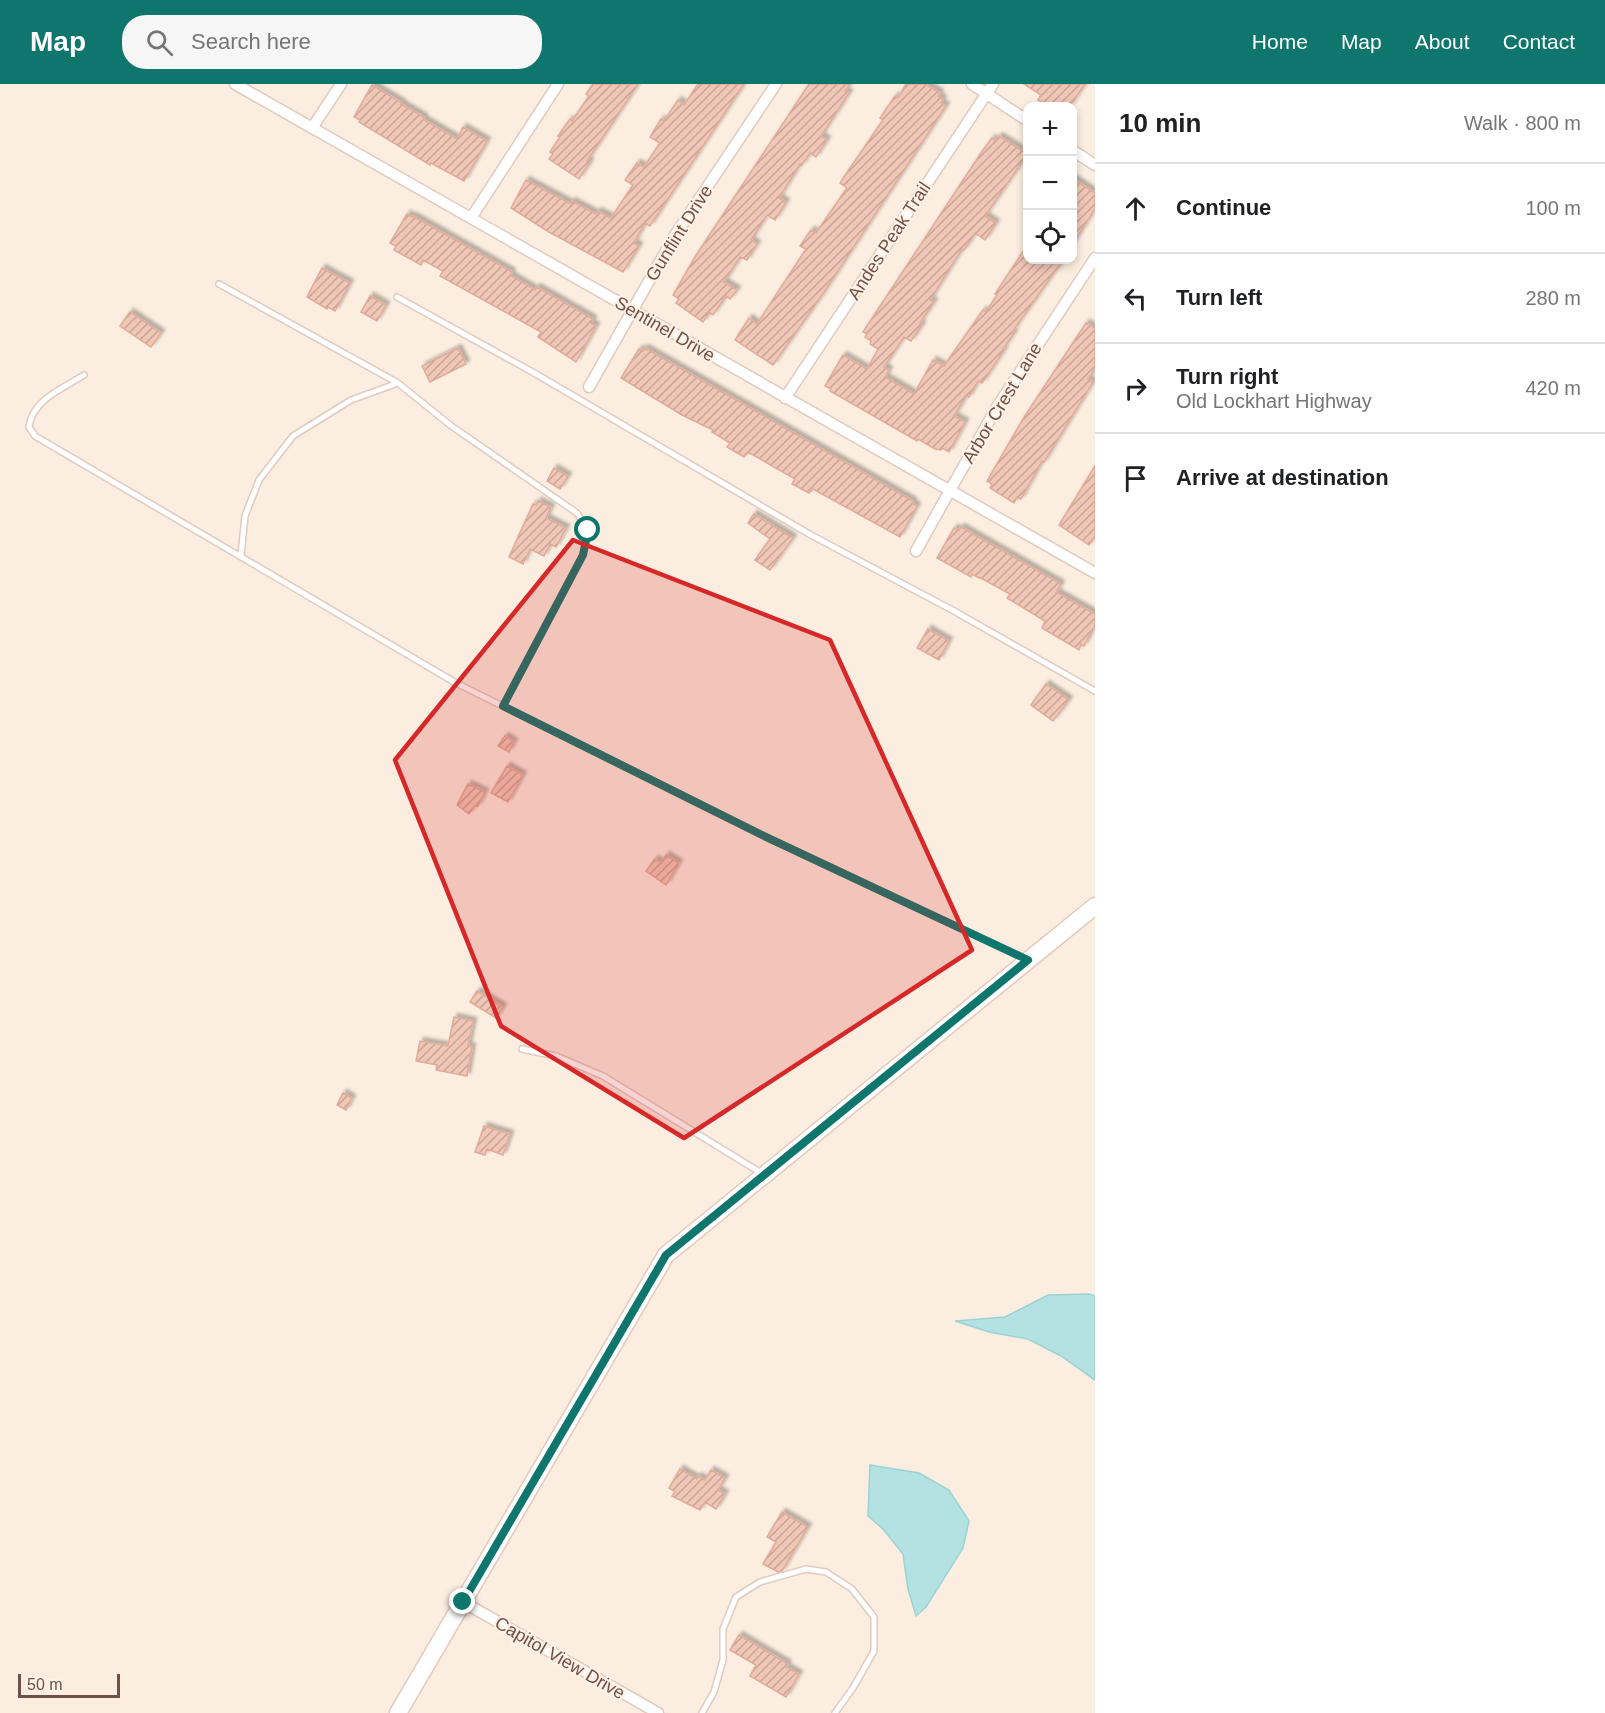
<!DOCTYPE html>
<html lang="en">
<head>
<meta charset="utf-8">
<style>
	body { margin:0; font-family:Arial,sans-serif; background:#f6f6f6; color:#202124 }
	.controls { position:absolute; right:18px; top:18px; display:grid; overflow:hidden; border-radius:12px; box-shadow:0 3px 9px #0003 }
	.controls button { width:54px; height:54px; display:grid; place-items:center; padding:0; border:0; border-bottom:2px solid #e0e0e0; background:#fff; color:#202124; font:30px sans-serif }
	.scale { position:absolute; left:18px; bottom:15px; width:102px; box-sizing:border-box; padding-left:6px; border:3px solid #705148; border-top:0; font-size:16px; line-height:21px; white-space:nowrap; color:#705148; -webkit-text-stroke:4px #fff1e4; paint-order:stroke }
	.stop { position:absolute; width:18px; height:18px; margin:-14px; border:4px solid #0f766e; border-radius:50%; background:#fff }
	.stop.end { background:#0f766e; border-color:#fff; box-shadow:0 2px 6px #0008 }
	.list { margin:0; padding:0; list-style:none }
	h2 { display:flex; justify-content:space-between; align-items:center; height:78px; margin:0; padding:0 24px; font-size:26px }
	h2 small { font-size:20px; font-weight:400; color:#757577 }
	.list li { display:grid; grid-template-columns:39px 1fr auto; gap:18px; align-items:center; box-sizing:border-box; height:90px; padding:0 24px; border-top:2px solid #e0e0e0 }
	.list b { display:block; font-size:22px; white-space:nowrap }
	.list p { margin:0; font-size:20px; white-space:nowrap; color:#757577 }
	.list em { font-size:20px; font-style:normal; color:#757577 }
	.icon { flex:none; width:33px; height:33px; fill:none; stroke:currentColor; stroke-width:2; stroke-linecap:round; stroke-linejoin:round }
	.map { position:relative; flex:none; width:1095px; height:1629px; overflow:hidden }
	header { display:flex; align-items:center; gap:36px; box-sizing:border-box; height:84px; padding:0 30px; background:#0f766e; color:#fff }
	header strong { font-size:28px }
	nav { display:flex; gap:33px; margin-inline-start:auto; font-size:21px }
	.search { width:420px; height:54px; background:#f6f6f6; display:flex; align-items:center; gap:15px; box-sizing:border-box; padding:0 21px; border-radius:24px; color:#757577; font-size:22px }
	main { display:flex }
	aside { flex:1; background:#fff }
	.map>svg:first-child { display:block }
</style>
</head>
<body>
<header>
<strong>Map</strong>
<div class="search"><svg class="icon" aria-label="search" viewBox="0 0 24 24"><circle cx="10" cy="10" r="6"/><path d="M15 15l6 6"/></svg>Search here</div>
<nav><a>Home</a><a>Map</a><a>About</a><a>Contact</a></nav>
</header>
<main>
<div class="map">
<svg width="1095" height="1629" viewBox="0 0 1095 1629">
	<defs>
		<pattern id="building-hatch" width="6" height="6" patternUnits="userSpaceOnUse" patternTransform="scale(1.5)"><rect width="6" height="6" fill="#f0c7b7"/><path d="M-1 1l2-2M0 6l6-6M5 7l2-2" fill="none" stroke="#c7a497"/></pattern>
		<filter id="shadow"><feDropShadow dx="3.5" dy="-3.5" stdDeviation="1.5" flood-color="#0004"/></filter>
	</defs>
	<rect width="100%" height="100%" fill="#fbeddf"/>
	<path fill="#b4e2e3" stroke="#9bd3d5" stroke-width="1.5" d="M1089,1210L1095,1212V1296L1061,1272L1028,1255L989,1248L955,1237L1005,1233L1048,1211Z
		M870,1381L919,1389L949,1406L969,1437L963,1464L926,1523L916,1532L908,1505L903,1470L883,1445L868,1432Z"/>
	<path fill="url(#building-hatch)" stroke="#e2ab98" stroke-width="1.5" filter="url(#shadow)" d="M593,0H638L587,77L590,78L579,95L549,75L553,70L550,68L560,53L558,52L570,35L572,37L589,12L586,10Z
		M698,0H744L650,142L645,139L634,159L639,162L623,188L549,148L511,124L526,96L571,120L572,117L596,130L598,127L611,134L633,101L625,96L637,79L644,83L660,59L650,53L661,35L664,37L678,16L684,21Z
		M809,0H850L845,7L849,9L821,52L827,56L816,73L810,69L802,81L800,80L779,114L786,118L775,136L767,131L751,156L757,160L747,176L740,173L724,198L737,206L730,215L726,212L713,231L709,228L703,238L676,219L679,215L673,211L695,173Z
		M906,0H925L940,9L938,12L943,15L941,19L946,22L824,208L773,281L735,256L749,234L757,240L806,165L800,162L811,146L816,149L847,104L840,99L844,93L883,36L880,34L895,12L898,14Z
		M1024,0H1085L1070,22H1048L1038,16L1041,11Z
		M372,1L402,19L401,20L424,33L423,35L457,55L463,43L487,57L464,97L431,79L430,81L359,38L360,36L354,33Z
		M999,52L1026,69L1022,78L985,132L996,139L985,156L975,149L964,166L962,165L930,216L934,218L920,239L922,241L911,257L904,253L884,283L889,286L885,293L914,310L933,276L944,282L983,226L986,228L997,211L995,210L1028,160V176H1063L1012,248L1014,249L1003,265L1004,266L985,295L982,299L978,297L969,313L966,312L954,332L965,338L949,368L942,364L941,366L935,365L918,355L917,357L830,307L831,305L825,302L843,271L867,285L878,265L870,260L871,257L865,253L867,250L863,248L981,69L992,54L996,57Z
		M1072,94L1095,109V125L1072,161Z
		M407,130L412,133L413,132L512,188L510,191L535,206L537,203L593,235L591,239L596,242L576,278L538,253L541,248L440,192L443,187L423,176L421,181L394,166L396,162L390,159Z
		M322,184L350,199L335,227L328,223L327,225L307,213Z
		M370,212L386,221L377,237L361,228Z
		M130,228L161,249L151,263L120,242Z
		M1086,239L1095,244V285L1088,295L1093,298L1044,378L1042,377L1021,415L1017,413L1014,419L990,404L992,400L987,397L1023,335Z
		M458,264L466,280L430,298L422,282Z
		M645,264L913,417L912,419L917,422L900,453L813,405L809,409L792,400L795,395L748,368L744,373L727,363L730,359L712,348L713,346L682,331L621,294L639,265L643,267Z
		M1095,382V452L1089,461L1059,441Z
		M554,384L568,392L560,405L547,397Z
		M538,417L551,423L546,434L566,444L556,463L550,460L544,472L530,465L523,480L509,473L533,420L536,421Z
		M754,430L793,454L770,486L755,476L770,455L748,439Z
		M961,443L1061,500L1056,508L1095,530V541L1084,562L1081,560L1079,566L1042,544L1045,537L1007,514L1010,510L979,493V494L972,490L971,493L937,474L954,444L959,446Z
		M928,545L949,557L939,576L917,564Z
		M1046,600L1069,616L1053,637L1031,621Z
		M505,652L514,658L509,668L498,662Z
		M507,682L523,691L508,718L491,709Z
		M468,700L485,708L478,722L476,721L469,730L457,721Z
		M666,771L679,779L666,801L646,787L655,775L661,779Z
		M477,907L503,923L496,934L470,918Z
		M454,933L473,937L468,962L472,963L467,992L436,986L437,981L416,977L420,957L448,962Z
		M343,1009L352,1014L346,1026L337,1021Z
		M484,1042L510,1050L503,1071L487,1065L485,1071L475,1068Z
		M680,1385L697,1395L698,1392L705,1396L711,1386L725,1394L718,1406L725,1410L716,1425L705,1418L700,1426L672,1412L675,1408L669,1404Z
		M782,1428L808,1443L782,1487L778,1488L763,1480L776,1458L767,1453Z
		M739,1551L788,1580L786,1583L799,1590L786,1613L750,1592L756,1581L730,1566Z"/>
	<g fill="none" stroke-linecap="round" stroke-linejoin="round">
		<defs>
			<path id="lane" d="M219,200L398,299L450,341L577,429L588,446L583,471L503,622
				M397,213L536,290L811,451L954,527L1095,607
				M84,291C62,305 32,316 29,343L35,352L456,599L762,751L1026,875
				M241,471L245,432L259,396L293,352L351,316L398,299
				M522,965L556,972L603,992L763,1090
				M702,1629L714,1608L723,1576V1545L736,1513L760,1498L806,1485L826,1488L852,1505L874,1533V1567L853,1604L835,1629"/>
			<path id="street" d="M235,0L1095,489
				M972,0L1028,37
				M312,44L341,0
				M1072,66L1095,81
				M471,134L558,0
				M589,303L675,151L776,0
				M785,314L993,0
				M916,467L997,323L1095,174
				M463,1518L658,1629"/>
			<path id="secondary" d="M398,1629L666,1171L1095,822"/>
		</defs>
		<use href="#lane" stroke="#e1cabe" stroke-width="8"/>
		<use href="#street" stroke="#e1cabe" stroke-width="13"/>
		<use href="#secondary" stroke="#e5cabb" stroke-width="19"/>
		<use href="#lane" stroke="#fff" stroke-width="5"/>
		<use href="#street" stroke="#fff" stroke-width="10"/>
		<use href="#secondary" stroke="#fff" stroke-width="16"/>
	</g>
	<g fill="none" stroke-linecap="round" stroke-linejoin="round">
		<path stroke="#0f766e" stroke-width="8" d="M463,1518L666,1171L1028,876L762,751L503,622L583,471L588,446"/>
	</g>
	<path fill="#d62828" fill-opacity="0.2" stroke="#d62828" stroke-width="4.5" stroke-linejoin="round" d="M573,456L830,556L972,866L684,1054L501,942L395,676Z"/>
	<g text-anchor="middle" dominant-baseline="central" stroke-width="4.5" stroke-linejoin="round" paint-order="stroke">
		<g font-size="18" fill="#705148" stroke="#fff1e4">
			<text transform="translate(679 149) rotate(-58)">Gunflint Drive</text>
			<text transform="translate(889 157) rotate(-57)">Andes Peak Trail</text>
			<text transform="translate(665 245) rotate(30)">Sentinel Drive</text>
			<text transform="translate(1002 319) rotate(-59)">Arbor Crest Lane</text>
			<text transform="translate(560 1574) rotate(30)">Capitol View Drive</text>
		</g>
	</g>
</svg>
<div class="controls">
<button>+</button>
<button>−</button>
<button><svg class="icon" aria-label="locate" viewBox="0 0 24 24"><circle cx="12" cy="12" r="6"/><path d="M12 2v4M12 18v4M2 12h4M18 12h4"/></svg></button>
</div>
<div class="scale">50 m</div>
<div class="stop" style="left:588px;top:446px"></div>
<div class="stop end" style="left:463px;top:1518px"></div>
</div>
<aside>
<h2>10 min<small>Walk · 800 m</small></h2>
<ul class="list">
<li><svg class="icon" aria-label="ahead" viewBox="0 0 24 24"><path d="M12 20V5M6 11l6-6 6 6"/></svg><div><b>Continue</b></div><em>100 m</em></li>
<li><svg class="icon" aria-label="left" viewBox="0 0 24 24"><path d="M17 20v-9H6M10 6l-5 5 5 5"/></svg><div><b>Turn left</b></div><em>280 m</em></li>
<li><svg class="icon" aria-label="right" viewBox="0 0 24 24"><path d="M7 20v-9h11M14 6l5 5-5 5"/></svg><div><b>Turn right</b><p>Old Lockhart Highway</p></div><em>420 m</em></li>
<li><svg class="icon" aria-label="arrive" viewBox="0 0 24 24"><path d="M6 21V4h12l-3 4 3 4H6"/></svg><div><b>Arrive at destination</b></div></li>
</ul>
</aside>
</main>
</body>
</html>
